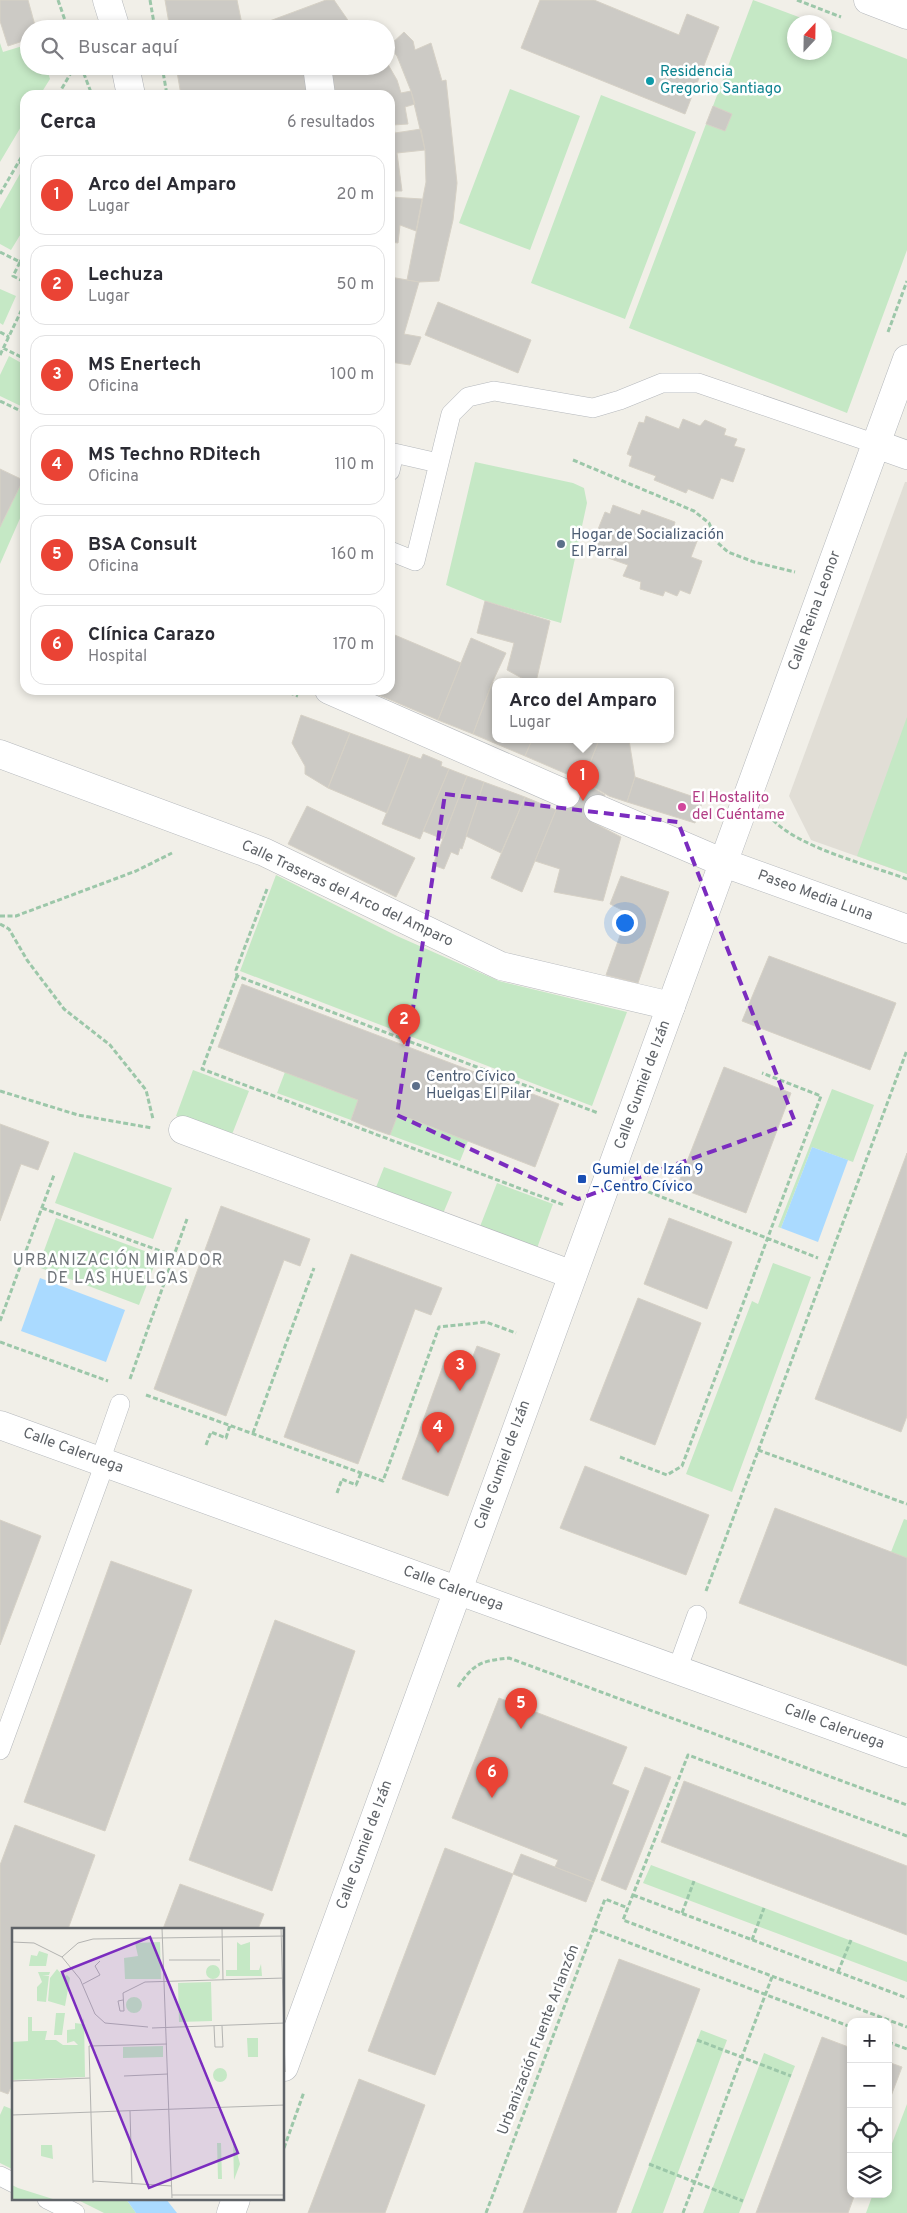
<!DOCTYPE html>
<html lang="es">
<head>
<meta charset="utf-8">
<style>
	body { margin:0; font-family:Overpass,sans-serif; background:#f7f7f7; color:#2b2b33 }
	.controls { position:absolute; right:15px; bottom:15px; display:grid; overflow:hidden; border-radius:10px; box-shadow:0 2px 8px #0003 }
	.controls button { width:45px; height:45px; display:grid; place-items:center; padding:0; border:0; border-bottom:1px solid #e1e1e2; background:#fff; color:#2b2b33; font:25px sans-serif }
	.compass { position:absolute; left:787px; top:15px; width:45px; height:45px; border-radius:50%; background:#fff; box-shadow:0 2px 8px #0003; rotate:22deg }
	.you { position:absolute; left:624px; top:922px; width:18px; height:18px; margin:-12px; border:4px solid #fff; border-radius:50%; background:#1a73e8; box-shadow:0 0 0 8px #1a73e833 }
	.badge { display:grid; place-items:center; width:32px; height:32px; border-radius:50%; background:#ea4335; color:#fff; font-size:16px; font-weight:700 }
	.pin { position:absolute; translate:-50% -41px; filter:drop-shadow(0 1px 2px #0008) }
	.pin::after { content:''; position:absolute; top:26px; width:18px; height:15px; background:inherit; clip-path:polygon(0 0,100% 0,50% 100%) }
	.popup { position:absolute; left:492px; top:678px; width:182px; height:65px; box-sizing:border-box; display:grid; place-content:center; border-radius:10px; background:#fff; filter:drop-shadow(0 1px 4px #0005); font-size:16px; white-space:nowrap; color:#7c7c81 }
	.popup b { font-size:19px; color:#2b2b33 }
	.popup::after { content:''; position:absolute; left:50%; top:100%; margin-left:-10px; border:10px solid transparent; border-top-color:#fff }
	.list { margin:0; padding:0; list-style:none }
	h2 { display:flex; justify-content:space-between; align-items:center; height:65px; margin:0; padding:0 20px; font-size:21px }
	h2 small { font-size:16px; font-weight:400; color:#7c7c81 }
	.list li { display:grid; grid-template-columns:32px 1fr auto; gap:15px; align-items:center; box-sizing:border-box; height:80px; margin:0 10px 10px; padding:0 10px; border:1px solid #e1e1e2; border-radius:15px }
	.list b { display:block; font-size:19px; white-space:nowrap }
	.list p { margin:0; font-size:16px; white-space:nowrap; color:#7c7c81 }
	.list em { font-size:16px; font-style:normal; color:#7c7c81 }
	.icon { flex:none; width:28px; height:28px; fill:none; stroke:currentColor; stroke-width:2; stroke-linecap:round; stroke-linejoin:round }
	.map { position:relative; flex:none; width:907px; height:2213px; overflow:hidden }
	.search { position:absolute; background:#fff; box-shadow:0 2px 8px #0003; left:20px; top:20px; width:375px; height:55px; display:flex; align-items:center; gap:12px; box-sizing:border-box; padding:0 18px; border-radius:28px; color:#7c7c81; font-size:19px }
	.panel { position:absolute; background:#fff; box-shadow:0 2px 8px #0003; left:20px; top:90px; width:375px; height:605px; border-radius:15px }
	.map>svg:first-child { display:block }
</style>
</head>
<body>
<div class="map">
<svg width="907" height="2213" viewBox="0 0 907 2213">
	<rect width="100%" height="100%" fill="#f1efe8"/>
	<path fill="#e1ded6" d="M905,482H907V874L811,840L789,796Z"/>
	<path fill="#c5e8c5" d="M753,0L812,22H794V52H824L825,27L907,59V250L847,413L629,328L706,124L725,131L732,114L713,106Z
		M0,43L3,52L29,44V66H46L50,79L40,95H25V120L0,162Z
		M510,89L580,116L530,250L459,223Z
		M601,95L696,132L625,319L531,283Z
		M21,172L25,174V233L22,232L11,250L0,244V209Z
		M0,289L16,296L3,325L0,323Z
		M9,356L25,365V408L0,396V375Z
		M475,462L573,483L584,488L587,503L561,623L485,601L446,585Z
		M23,480L25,507L0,564V527Z
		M907,717V874L857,856Z
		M276,875L397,936L499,981L627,1012L592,1106L240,971Z
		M193,1070L249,1091L231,1137L176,1116Z
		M285,1072L358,1100L351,1120L277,1093Z
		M832,1089L874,1105L853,1162L812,1147L781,1228L778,1227Z
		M398,1114L468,1141L460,1161L390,1135Z
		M74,1152L172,1188L153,1239L55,1203Z
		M384,1167L452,1192L442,1216L375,1190Z
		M497,1183L553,1204L536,1251L479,1229Z
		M56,1218L158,1256L139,1305L38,1267Z
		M773,1263L811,1277L732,1492L686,1474L752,1301L758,1304Z
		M904,1519L907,1520V1558L891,1552Z
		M651,1865L907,1962V1982L643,1883Z
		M701,2030L727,2040L663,2213H631Z
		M764,2053L795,2066L791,2076L739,2213H703Z
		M907,2104V2213H866L873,2194H888V2154Z
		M4,2106L14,2110V2170L0,2163V2115Z
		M76,2199H126L136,2213H104Z"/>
	<path fill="#aadaff" d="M812,1147L848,1160L818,1242L781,1228Z
		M40,1278L125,1310L106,1362L21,1331Z
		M126,2199H166L177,2213H136Z"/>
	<path fill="#cccac5" stroke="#d6d1c6" d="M0,0H28L36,29H29V39L8,46L0,21Z
		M165,0H237L243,29H170Z
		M326,0H334L354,29H248Z
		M540,0H594L679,35L687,14L719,27L685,114L521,48Z
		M404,32L413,41L415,50L431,43L442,81L446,80L457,183L453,220L439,281L419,282L407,280L426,182L425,150L411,91L397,56L389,46Z
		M386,61L397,80L401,93L411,91L415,104L405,107L408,124L393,125L395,133L421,129L425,150L397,153L402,191H390V95H329L331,66H386Z
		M176,66H309L313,95H181Z
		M713,106L732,114L725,131L706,124Z
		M390,197L422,199L416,231L400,225L398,243L390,242Z
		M390,277L419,282L404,334L421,337L410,365L390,362Z
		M438,302L531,340L518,373L425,335Z
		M646,416L679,429L683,419L700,426L705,420L726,429L724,435L737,439L734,446L745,449L733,482L721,478L713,499L688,489L686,493L654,480L656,476L629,466L632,456L627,454L639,422L644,423Z
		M0,469L23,480L0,527Z
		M613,505L640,515L642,510L675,522L674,526L699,536L691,557L702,561L690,594L680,590L677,596L665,591L663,596L640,589L641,582L623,576L628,565L594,553L597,546L592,544L605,512L610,514Z
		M485,601L550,621L536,682H529L507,670L514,643L477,633Z
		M390,633L461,663L438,720L367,690H390Z
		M471,638L506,653L492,683L473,734L438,720Z
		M492,683H496V740H532L525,756L473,734Z
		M301,715L350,733L328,788L305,774V766L292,743Z
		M350,733L410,755L387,813L328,788Z
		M532,740H599L583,781L525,756Z
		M599,740H629L635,777L627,802L609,796L583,781Z
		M423,754L442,762L441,766L449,769L420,839L382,824L410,755L421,759Z
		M449,769L467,776L443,839L423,831Z
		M467,776L484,782L462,849L460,848L458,855L451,852L444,869L433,865Z
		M576,777L605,795L592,822L621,837L603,901L554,892L560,869L535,861L556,810Z
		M635,777L703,800L695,823L627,802Z
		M484,782L525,797L501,853L466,836Z
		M525,797L556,810L522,892L491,878Z
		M307,806L415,858L396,897L288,844Z
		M621,876L669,892L638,983L606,975L628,913L610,904Z
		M769,956L896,1003L870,1070L742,1021Z
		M242,984L559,1104L535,1167L398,1114L390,1135L370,1128L351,1120L358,1100L218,1047Z
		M724,1067L791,1093L746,1213L677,1187Z
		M0,1124L49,1142L38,1170L21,1164L0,1221Z
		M907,1153V1416L901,1432L815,1399Z
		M221,1206L310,1239L300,1266L284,1260L226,1416L154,1389Z
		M669,1218L732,1242L707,1309L644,1284Z
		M351,1254L442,1288L431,1315L415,1309L358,1464L284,1437Z
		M638,1298L701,1323L655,1445L590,1420Z
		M477,1346L500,1354L448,1496L402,1479L445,1360L468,1369Z
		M585,1466L709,1515L686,1575L560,1528Z
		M775,1508L907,1558V1666L739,1603Z
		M0,1520L41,1536L0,1645Z
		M111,1561L192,1590L105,1831L24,1802Z
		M275,1620L355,1651L272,1891L189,1860Z
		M499,1698L627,1747L612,1784L629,1791L594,1882L555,1867L558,1860L452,1818Z
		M645,1767L671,1777L626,1890L601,1880Z
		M684,1781L907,1866V1935L661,1842Z
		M15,1825L95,1855L68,1929H14V2080L8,2094L0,2091V1865Z
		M445,1848L513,1874L435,2075L368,2051Z
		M521,1854L594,1882L586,1902L513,1874Z
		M180,1884L264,1914L258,1929H163Z
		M619,1959L700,1989L616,2213H523Z
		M822,2037L851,2048V2194H855L848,2213H756Z
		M888,2062L902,2067L888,2104Z
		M359,2079L425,2105L385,2213H308Z"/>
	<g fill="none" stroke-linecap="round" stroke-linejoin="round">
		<path stroke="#ccccc8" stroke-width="28" stroke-dasharray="28 14" stroke-linecap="butt" d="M566,794L598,809"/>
		<defs>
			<path id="service" d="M390,471L394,453L438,463
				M390,551L415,561L451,414L468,397L494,391L593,408L620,400L662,383H698L876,444
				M100,1461L120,1404
				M677,1670L697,1615
				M0,1750L105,1463
				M0,2176L14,2183
				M47,2199L75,2213"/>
			<path id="pedestrian" d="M0,754L264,852L501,966L671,1006"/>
			<path id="minor" d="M107,0L116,29
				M868,0L907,15
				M125,66L131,95
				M317,66L321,95
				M876,444L907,455
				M329,690L566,794
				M598,809L724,863L907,929
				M183,1130L573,1275
				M0,1425L907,1753
				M284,2067L907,359
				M231,2213L236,2199"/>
		</defs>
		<use href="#service" stroke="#b5b8bc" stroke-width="20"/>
		<use href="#pedestrian" stroke="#b5b8bc" stroke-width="29"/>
		<use href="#minor" stroke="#b5b8bc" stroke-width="29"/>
		<path stroke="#9cc7a9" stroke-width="3" stroke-dasharray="5 2.5" stroke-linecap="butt" d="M58,0L68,29
			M150,0L155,29
			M797,0L841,17
			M81,66L92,95
			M162,66L167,95
			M58,95L75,66
			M19,162L25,165
			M0,194L25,151
			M0,252L20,262L13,276L25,282
			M20,262L25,253
			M0,332L9,337
			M888,332L907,281
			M3,348L25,359
			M0,355L25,303
			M0,401L25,413
			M573,460L694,511L709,523L718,543L728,552L754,562L795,572
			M282,690L298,696
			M773,820C800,848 869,865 907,879
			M267,889L236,970L237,976L598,1113
			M0,916H16L136,871L172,853
			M0,924L9,929L27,960L64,1009L110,1045L146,1090L153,1119
			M237,976L202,1069L564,1205
			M0,1091L78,1115L152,1128
			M641,1189L818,1258
			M42,1208L174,1256
			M0,1321L54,1175
			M0,1342L108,1381
			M130,1379L187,1219
			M146,1395L383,1481L439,1327L486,1322L516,1333
			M253,1433L314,1268
			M206,1445L211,1432L226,1438L230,1425
			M758,1450L907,1504
			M620,1457L667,1475L682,1466L821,1096L762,1073
			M337,1493L342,1479L356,1485L361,1473
			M706,1591L907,1050
			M458,1687C474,1663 481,1661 509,1658L907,1805
			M907,1836L688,1755L623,1920L907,2027
			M633,1895L907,1998
			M682,1913L694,1881
			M593,1929L851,2027
			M752,1940L764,1908
			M838,1972L851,1940
			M697,2040L791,2076
			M888,2042L907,2049
			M284,2148L304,2092
			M649,2164L743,2201
			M486,2213L605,1899L628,1908
			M683,2213L772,1977"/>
		<use href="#service" stroke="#fff" stroke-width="19"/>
		<use href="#pedestrian" stroke="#fff" stroke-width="28"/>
		<use href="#minor" stroke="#fff" stroke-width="28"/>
	</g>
	<path fill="none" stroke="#7b2cbf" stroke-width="4" stroke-dasharray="10 6" stroke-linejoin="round" d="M445,794L678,822L795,1122L578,1199L397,1115Z"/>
	<circle fill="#0f9aa8" stroke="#fff" stroke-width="2" cx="650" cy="81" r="5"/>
	<g fill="#5c6f8a" stroke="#fff" stroke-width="2">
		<circle cx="561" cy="544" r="5"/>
		<circle cx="416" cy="1086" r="5"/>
	</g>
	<circle fill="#d1479c" stroke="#fff" stroke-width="2" cx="682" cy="807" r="5"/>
	<rect fill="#1a4fb4" stroke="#fff" stroke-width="2" x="577" y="1174" width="10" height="10" rx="2.5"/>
	<g text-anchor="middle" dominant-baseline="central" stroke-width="5" stroke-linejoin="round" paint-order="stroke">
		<g font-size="15" fill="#0d838f" stroke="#fff" text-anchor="start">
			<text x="660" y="72">Residencia<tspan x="660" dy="17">Gregorio Santiago</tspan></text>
		</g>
		<g font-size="15" fill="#4e5e75" stroke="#fff" text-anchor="start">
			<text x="571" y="535">Hogar de Socialización<tspan x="571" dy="17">El Parral</tspan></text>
			<text x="426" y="1077">Centro Cívico<tspan x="426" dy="17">Huelgas El Pilar</tspan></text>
		</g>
		<g font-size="15" fill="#5f6368" stroke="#fff">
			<text transform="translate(815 611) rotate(-70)">Calle Reina Leonor</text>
			<text transform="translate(347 894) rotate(25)">Calle Traseras del Arco del Amparo</text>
			<text transform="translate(815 896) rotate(20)">Paseo Media Luna</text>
			<text transform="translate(643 1085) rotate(-70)">Calle Gumiel de Izán</text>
			<text transform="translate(73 1451) rotate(20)">Calle Caleruega</text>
			<text transform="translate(503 1465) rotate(-70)">Calle Gumiel de Izán</text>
			<text transform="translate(453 1589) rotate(20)">Calle Caleruega</text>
			<text transform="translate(834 1727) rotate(20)">Calle Caleruega</text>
			<text transform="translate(365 1845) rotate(-70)">Calle Gumiel de Izán</text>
			<text transform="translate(539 2040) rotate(-69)">Urbanización Fuente Arlanzón</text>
		</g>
		<g font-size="15" fill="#b23c85" stroke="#fff" text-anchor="start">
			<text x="692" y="798">El Hostalito<tspan x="692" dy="17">del Cuéntame</tspan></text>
		</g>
		<g font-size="15" fill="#164399" stroke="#fff" text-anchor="start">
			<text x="592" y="1170">Gumiel de Izán 9<tspan x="592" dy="17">– Centro Cívico</tspan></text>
		</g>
		<g font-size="16" letter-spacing="1" fill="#70757a" stroke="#fff">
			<text x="118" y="1261">URBANIZACIÓN MIRADOR<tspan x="118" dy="18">DE LAS HUELGAS</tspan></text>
		</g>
	</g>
	<g transform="translate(12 1928)">
		<rect width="272" height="272" fill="#f1efe8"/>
		<path d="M148,14L149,51H113L112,30L126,28L123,15ZM225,14L229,17L238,14V42H247L249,36L250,48H214V42H225ZM27,23L36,26L34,38H17L19,27L25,28ZM194 44a7 7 0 1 1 14 0a7 7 0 1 1-14 0ZM45,41L52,49L55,47L58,50L53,78L36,73L38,50ZM26,44H38L37,47H30L37,48L34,74L25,73V59L30,54ZM199,54L200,93L167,94L166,55ZM114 77a8 8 0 1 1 16 0a8 8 0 1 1-16 0ZM44,85H53L50,107H42ZM16,89H20V103H35L33,112H44L51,117H66L62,113L55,115V102L63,101V95L70,96L72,90L73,149L0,152V114L16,113ZM235,110H246V129H236ZM151,118V129L111,130V119ZM201 147a7 7 0 1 1 14 0a7 7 0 1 1-14 0ZM221,210L228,236L222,252ZM205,215H209L210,251H206ZM29,217H40L41,231L29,228ZM0,257L6,260L44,272H0Z" fill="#c5e8c5"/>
		<path fill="none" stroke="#b3b3b1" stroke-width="1" d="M150,0L160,270M210,0L211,52M269,0L273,144M0,14L22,15L50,29L68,51L83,86L93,95L136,99M50,29L66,15L81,11L273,8M157,32H208M71,56L88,47L83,38L88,33M111,72L106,73L108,83H112L111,65L133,54L273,50M202,98L203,119H211L210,98M140,100L273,95M77,118L81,255M77,118L155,116M112,148L156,146M0,153L78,150M118,183L120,256M0,187L273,177M81,253L160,258M160,267H273"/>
		<path fill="#7b2cbf" fill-opacity="0.15" stroke="#7b2cbf" stroke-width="2.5" d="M138,9L226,225L137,260L50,44Z"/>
		<rect width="272" height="272" fill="none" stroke="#5f6368" stroke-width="2.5"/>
	</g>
</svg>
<div class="controls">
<button>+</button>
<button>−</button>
<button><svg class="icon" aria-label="locate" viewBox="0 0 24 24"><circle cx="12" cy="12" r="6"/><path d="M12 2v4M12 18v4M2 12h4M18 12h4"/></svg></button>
<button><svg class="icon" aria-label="layers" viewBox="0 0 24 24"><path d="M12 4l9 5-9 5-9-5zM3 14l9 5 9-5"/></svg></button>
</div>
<svg class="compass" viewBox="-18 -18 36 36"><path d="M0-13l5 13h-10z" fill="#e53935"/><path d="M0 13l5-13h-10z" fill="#7c7c81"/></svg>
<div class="you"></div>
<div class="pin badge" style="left:583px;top:801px">1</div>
<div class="popup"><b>Arco del Amparo</b>Lugar</div>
<div class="pin badge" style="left:404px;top:1045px">2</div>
<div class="pin badge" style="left:460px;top:1391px">3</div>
<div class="pin badge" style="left:438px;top:1453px">4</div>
<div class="pin badge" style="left:521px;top:1729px">5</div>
<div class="pin badge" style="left:492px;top:1798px">6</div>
<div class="search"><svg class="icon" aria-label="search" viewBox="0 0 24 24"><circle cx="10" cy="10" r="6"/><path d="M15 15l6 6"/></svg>Buscar aquí</div>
<section class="panel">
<h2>Cerca<small>6 resultados</small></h2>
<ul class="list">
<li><span class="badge">1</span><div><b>Arco del Amparo</b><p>Lugar</p></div><em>20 m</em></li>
<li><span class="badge">2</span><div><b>Lechuza</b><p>Lugar</p></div><em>50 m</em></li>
<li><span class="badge">3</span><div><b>MS Enertech</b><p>Oficina</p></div><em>100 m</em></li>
<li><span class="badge">4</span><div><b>MS Techno RDitech</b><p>Oficina</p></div><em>110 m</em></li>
<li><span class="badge">5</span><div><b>BSA Consult</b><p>Oficina</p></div><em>160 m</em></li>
<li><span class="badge">6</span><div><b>Clínica Carazo</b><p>Hospital</p></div><em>170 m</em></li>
</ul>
</section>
</div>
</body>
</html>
